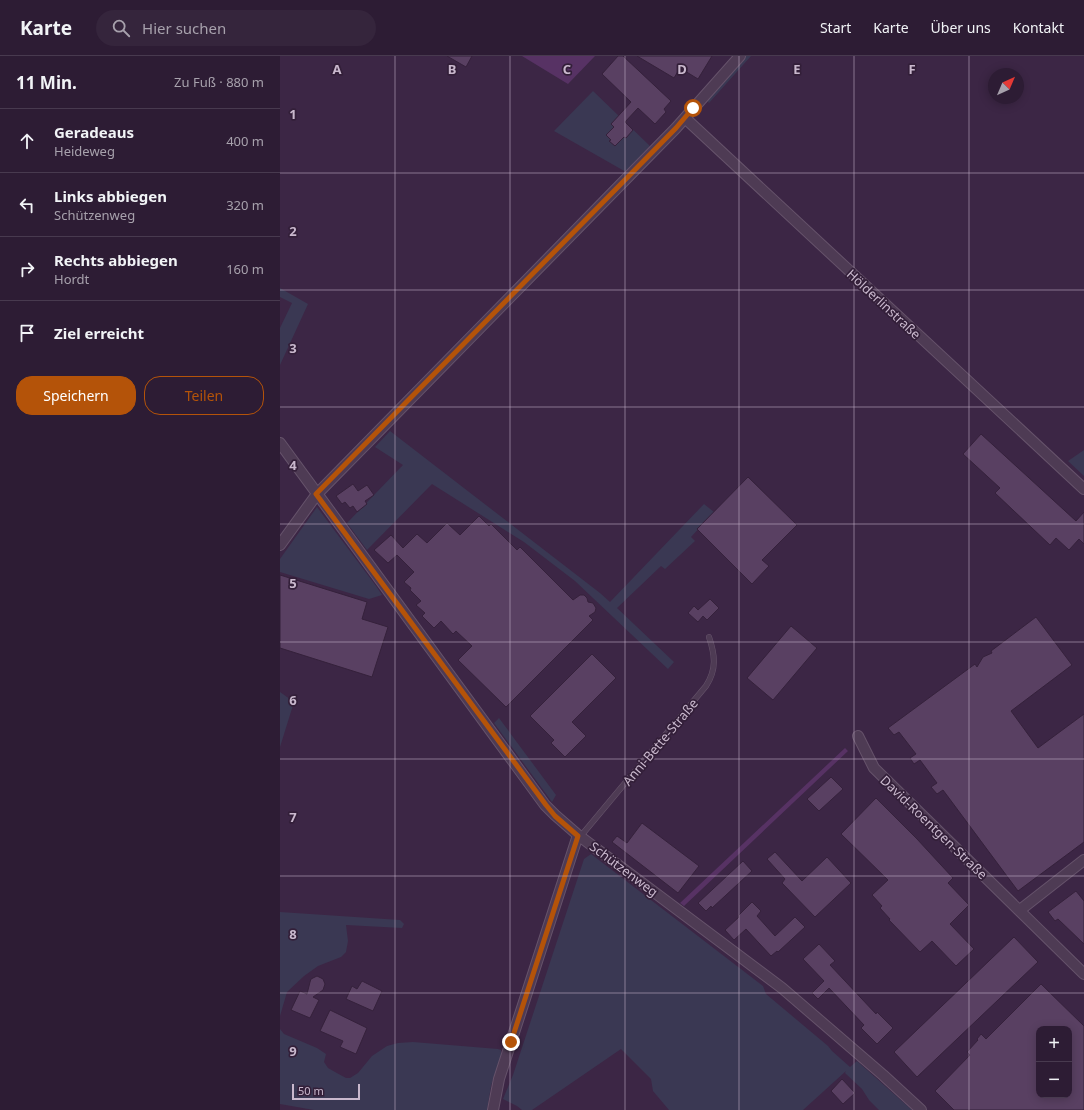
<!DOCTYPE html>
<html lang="de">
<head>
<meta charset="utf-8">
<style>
	body { margin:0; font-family:"Noto Sans",sans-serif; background:#35253c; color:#f1f3f6 }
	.controls { position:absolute; right:12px; bottom:12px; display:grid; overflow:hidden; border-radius:8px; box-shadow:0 2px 10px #0003 }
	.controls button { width:36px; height:36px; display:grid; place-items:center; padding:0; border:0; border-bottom:1px solid #483a4f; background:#2d1c34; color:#f1f3f6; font:20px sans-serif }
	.compass { position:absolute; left:708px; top:12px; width:36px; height:36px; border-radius:50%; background:#2d1c34; box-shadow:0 2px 10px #0003; rotate:44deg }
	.scale { position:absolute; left:12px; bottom:10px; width:68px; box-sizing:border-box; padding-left:4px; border:2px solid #c9b8cd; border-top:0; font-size:11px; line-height:14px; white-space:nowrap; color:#c9b8cd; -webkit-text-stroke:3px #331f39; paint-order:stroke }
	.stop { position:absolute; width:12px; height:12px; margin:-9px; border:3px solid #b45309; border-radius:50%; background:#fff }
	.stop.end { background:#b45309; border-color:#fff; box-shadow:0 1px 4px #0008 }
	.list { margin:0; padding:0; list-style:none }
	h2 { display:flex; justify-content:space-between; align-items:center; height:52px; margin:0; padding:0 16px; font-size:17px }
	h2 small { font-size:13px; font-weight:400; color:#a7a1ac }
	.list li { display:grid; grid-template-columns:26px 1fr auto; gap:12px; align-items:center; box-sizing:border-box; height:64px; padding:0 16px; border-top:1px solid #483a4f }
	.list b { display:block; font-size:15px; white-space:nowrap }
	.list p { margin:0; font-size:13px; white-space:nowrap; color:#a7a1ac }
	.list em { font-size:13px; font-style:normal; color:#a7a1ac }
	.actions { display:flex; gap:8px; padding:12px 16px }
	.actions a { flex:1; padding:9px 0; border:1px solid #b45309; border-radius:16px; text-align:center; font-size:14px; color:#b45309 }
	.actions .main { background:#b45309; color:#fff }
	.icon { flex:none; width:22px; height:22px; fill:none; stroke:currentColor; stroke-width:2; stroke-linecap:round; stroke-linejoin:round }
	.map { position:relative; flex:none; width:804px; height:1054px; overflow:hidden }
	header { display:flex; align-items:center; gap:24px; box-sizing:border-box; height:56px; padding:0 20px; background:#2d1c34; border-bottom:1px solid #483a4f }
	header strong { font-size:19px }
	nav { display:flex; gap:22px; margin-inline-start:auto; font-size:14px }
	.search { width:280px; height:36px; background:#35253c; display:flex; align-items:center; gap:10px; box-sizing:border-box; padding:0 14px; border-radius:22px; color:#a7a1ac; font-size:15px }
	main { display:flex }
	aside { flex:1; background:#2d1c34 }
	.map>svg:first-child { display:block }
</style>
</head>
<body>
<header>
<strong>Karte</strong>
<div class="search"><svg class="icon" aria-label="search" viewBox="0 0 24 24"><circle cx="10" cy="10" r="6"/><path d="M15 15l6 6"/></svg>Hier suchen</div>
<nav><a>Start</a><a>Karte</a><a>Über uns</a><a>Kontakt</a></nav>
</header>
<main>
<aside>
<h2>11 Min.<small>Zu Fuß · 880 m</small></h2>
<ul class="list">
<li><svg class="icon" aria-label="ahead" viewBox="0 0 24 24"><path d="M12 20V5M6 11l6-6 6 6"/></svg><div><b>Geradeaus</b><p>Heideweg</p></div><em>400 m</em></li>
<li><svg class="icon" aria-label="left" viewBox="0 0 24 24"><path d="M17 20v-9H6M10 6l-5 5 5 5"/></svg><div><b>Links abbiegen</b><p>Schützenweg</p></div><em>320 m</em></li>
<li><svg class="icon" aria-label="right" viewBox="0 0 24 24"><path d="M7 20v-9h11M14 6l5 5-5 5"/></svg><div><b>Rechts abbiegen</b><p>Hordt</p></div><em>160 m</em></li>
<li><svg class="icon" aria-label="arrive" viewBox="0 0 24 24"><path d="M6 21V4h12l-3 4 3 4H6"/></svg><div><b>Ziel erreicht</b></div></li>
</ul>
<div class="actions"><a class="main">Speichern</a><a>Teilen</a></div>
</aside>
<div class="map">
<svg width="804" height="1054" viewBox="0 0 804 1054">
	<rect width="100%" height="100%" fill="#3c2645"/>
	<path fill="#3a3853" d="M453,0H471L429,47L421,38Z
		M313,35L370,90L346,116L274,75Z
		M0,232L28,248L0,309V272L12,247L0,241Z
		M110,375L320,537L330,546L424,448L434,456L411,481L415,485L385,513L381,510L337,552L394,606L388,613L295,525L244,486L152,428L87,494L67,467L123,409L95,391Z
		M804,394V420L788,405Z
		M37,451L96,530L102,539L89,543L0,516V503Z
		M0,636L14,646L0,691Z
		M219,662L276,739L272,746L214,667Z
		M311,798L483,930L486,938L548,990L552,995L570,1011L577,1005L632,1054H599L589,1044L582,1033L565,1017L566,1015L523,1054H389L373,1035L371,1023L341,993L252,1054H242L237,1050L223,1043L233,1019L304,803Z
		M0,856L120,864L124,868L122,872L66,869L68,885L66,896L61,901L38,910L24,920L7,936L0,960Z
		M0,973L4,978L37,992L46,998L44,1006L48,1012L55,1016L66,1022H70L78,1017L92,1000L107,990L118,987L133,986L218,993L221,994V999L211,1030L207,1054H34L0,1048Z"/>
	<path fill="#573264" d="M242,0H315L288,28Z
		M565,692L568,695L404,850L400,847Z"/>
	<path fill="#594062" stroke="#35213b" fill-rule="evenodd" d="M167,0H192L186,11Z
		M338,0H343L391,45L384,53L386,56L375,68L358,52L345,66L353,74L346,82L344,81L335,90L329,85L331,84L326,79L334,71L331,68L351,46L322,18Z
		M357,0H432L418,23L400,12L394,22Z
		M701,378L796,465L804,456V488L799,483L789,494L776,482L770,489L715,437L720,432L683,398Z
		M468,421L517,469L482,504L489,510L472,528L417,473Z
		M73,428L78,435L87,429L94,439L85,445L87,448L77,456L73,450L70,452L65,446L62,448L56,440Z
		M199,460L209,470L211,468L237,494L240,491L293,544L300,539H304L307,542L308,546L313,547L316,552L315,556L309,560L313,564L226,651L178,604L192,590L176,575L173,578L161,565L154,572L142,560L145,557L136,549L141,545L130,534L131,532L124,526L134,516L117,499L108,507L94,494L111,479L123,492L137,478L147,487L167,467L180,479Z
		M0,519L87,546L82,563L108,571L92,621L0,592Z
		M430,543L439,552L427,564L423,560L418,566L408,557L414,550L418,554Z
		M756,561L792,609L731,655L758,692L804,658V786L738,835L663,734L657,738L651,731L657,727L640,704L634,708L630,702L636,698L619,676L614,679L608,672L695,608L697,611L703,601L712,597L711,595Z
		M511,570L537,592L493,644L467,622Z
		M312,598L336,622L292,666L306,680L285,701L271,687L274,684L250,660Z
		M551,721L563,733L539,755L527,743Z
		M596,742L637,783L673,822L668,827L689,849L670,868L694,893L676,910L652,885L640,896L609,864L610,863L600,852L602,850L592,839L608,824L561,778Z
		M362,767L419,810L398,837L332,786L337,780L347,787Z
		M495,796L522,825L547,801L571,827L535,861L502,827L505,823L487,803Z
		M463,805L472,815L432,852L431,850L426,855L418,847Z
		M796,835L804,845V888L778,863L775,865L768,856Z
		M472,846L481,855L477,860L495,880L515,861L525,871L498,896L497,895L491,900L466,873L454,884L445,874L459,861L458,860Z
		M734,881L758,906L637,1021L614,996Z
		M539,888L555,905L550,909L596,958L597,956L613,972L597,988L581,972L584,969L549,932L538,943L532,937L544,925L523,903Z
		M37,920L43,923L45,928L43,934L33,941L39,944L30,962L11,954L20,935L27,938L30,926L31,923Z
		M82,925L102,935L93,955L66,943L72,930L77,933Z
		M761,928L804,970V1054H674L655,1035L690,999L687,996L698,984L697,983L701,978L706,983ZM759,973H789V1039H759Z
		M50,954L87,972L76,998L60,991L63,985L40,975Z
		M562,1023L575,1037L563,1048L551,1035Z"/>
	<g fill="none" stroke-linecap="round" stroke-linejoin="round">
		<defs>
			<path id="service" d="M300,781L426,630C437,613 435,599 429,581"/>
			<path id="minor" d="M405,62L804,433
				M0,387L265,749L275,759L298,779L502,932L603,1019L641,1054
				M0,489L37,438L396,72L460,0
				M578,680L594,712L804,918
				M740,854L804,804
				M213,1054L219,1023L298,779"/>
		</defs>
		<use href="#service" stroke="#66536b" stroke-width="6"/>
		<use href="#minor" stroke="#66536b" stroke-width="12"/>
		<use href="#service" stroke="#4e3b54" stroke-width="5"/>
		<use href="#minor" stroke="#4e3b54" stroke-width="10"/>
	</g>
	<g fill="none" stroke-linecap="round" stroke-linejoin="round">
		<path stroke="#b45309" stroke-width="5" d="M231,986L298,780L275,760L266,749L36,438L396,72L413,52"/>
	</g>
	<path fill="none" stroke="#c9b8cd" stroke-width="1" stroke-opacity="0.55" d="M115,0V1054M230,0V1054M345,0V1054M459,0V1054M574,0V1054M689,0V1054M0,117H804M0,234H804M0,351H804M0,468H804M0,586H804M0,703H804M0,820H804M0,937H804"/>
	<g text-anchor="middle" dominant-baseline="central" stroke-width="3.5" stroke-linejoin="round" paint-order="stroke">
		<g font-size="13" fill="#c9b8cd" stroke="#331f39">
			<text transform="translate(604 248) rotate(43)">Hölderlinstraße</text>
			<text transform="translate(380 686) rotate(-50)">Anni-Bette-Straße</text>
			<text transform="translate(654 771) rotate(44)">David-Roentgen-Straße</text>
			<text transform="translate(344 813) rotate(37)">Schützenweg</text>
		</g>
	</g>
	<g font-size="13" text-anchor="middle" font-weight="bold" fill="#c9b8cd" stroke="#331f39" stroke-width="3.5" stroke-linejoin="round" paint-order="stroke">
		<text x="57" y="18">A</text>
		<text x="172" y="18">B</text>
		<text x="287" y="18">C</text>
		<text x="402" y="18">D</text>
		<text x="517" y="18">E</text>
		<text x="632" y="18">F</text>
		<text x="13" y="63">1</text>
		<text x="13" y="180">2</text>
		<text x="13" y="297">3</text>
		<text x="13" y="414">4</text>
		<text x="13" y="532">5</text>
		<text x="13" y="649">6</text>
		<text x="13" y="766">7</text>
		<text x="13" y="883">8</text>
		<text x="13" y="1000">9</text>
	</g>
</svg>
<div class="controls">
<button>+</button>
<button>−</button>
</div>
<svg class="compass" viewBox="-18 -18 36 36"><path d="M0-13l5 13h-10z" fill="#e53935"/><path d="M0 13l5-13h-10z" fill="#a7a1ac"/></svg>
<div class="scale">50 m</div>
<div class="stop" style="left:413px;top:52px"></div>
<div class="stop end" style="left:231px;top:986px"></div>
</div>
</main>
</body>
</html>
